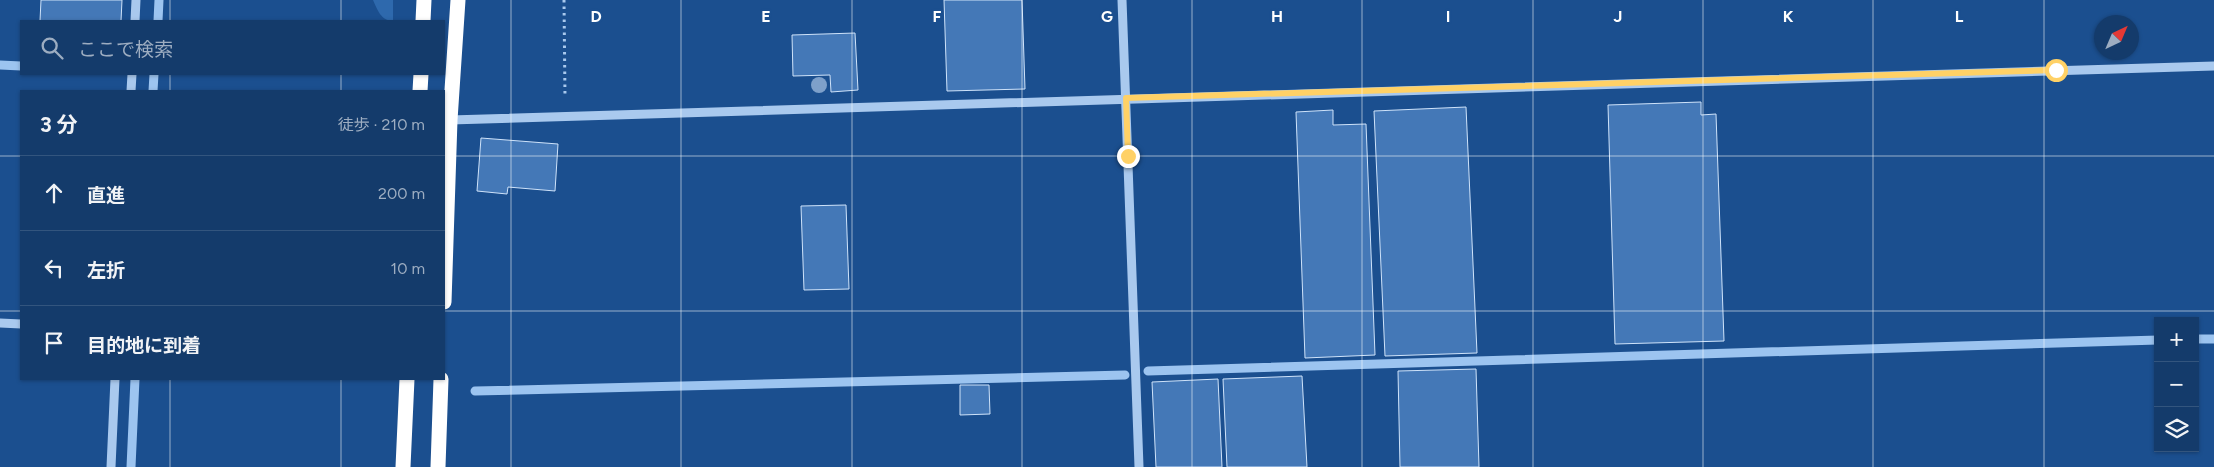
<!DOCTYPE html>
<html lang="ja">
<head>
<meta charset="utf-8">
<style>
	body { margin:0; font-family:Figtree,"Noto Sans JP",sans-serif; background:#1d4271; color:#f1f3f6 }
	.controls { position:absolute; right:15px; bottom:15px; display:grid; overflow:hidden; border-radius:0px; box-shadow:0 1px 4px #0004 }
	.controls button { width:45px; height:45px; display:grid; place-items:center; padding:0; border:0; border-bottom:1px solid #33557e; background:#143b6b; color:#f1f3f6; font:25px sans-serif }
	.compass { position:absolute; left:2094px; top:15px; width:45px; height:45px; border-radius:50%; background:#143b6b; box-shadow:0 1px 4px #0004; rotate:44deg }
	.stop { position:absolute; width:15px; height:15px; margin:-11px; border:4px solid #ffd166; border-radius:50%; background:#fff }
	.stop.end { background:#ffd166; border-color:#fff; box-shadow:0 1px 5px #0008 }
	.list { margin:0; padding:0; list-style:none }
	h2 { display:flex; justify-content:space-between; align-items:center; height:65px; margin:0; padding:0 20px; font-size:21px }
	h2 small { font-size:16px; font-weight:400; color:#9dadc1 }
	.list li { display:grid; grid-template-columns:32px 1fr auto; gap:15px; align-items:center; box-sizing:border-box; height:75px; padding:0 20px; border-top:1px solid #33557e }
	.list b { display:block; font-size:19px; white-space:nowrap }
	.list em { font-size:16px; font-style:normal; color:#9dadc1 }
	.icon { flex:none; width:28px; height:28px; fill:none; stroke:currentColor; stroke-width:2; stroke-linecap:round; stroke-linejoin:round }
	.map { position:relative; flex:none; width:2214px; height:467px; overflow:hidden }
	.search { position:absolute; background:#143b6b; box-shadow:0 1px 4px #0004; left:20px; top:20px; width:425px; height:55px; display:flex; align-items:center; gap:12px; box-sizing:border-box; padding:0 18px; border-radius:0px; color:#9dadc1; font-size:19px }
	.panel { position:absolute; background:#143b6b; box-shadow:0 1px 4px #0004; left:20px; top:90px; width:425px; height:290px; border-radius:0px }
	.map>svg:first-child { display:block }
</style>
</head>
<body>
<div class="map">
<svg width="2214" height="467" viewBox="0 0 2214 467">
	<rect width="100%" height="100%" fill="#1b4f8f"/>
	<path fill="#2e69ad" d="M373,0H393V21C381,21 377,9 373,0Z"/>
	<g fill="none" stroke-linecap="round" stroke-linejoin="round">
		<path stroke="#9cc4f0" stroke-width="9" d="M158,21L159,0
			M0,65L21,66
			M153,91L154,74
			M2195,339H2214
			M1148,371L2158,340
			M475,391L1125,375
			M131,467L135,379"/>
	</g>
	<path fill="#4478b7" stroke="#cfe3fa" d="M41,0H122L121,21H40Z
		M944,0H1022L1025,89L947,91Z
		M855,33L858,90L831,92L830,75L793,76L792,35Z
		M1701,102V115L1716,114L1724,341L1615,344L1608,105Z
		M1466,107L1477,353L1385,356L1374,111Z
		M1333,110V125L1366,124L1375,355L1305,358L1296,112Z
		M481,138L558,144L555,191L508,187L507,194L477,191Z
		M846,205L849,289L804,290L801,206Z
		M1476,369L1479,467H1400L1398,371Z
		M1302,376L1307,467H1227L1223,379Z
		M1218,379L1222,467H1156L1152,382Z
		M960,385H989L990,414L960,415Z"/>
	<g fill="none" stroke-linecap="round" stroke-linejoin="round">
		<path stroke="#a9c9ee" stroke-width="3" stroke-dasharray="2.5 4" stroke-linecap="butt" d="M564,0L565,97"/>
		<path stroke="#a9c9ee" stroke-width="9" d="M1122,0L1139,467
			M135,21L136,0
			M131,91L132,74
			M450,120L2214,66
			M0,323L21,324
			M111,467L115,379"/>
		<path stroke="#fff" stroke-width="15" d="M423,21L424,0
			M420,91L421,74
			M444,302L450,120L458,0
			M403,467L407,379
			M438,467L441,379"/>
	</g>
	<circle fill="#7ea0ca" cx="819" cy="85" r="8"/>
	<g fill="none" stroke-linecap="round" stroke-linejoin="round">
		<path stroke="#ffd166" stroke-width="6" d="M1128,156L1126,98L2056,70"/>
	</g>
	<path fill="none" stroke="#fff" stroke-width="1" stroke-opacity="0.55" d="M170,0V21M341,0V21M511,0V467M681,0V467M852,0V467M1022,0V467M1192,0V467M1362,0V467M1533,0V467M1703,0V467M1873,0V467M2044,0V467M170,74V91M341,74V91M0,156H21M444,156H2214M0,311H21M444,311H2214M170,379V467M341,379V467"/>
	<g font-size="16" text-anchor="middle" font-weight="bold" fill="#fff" stroke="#1b4f8f" stroke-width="4.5" stroke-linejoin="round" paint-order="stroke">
		<text x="596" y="22">D</text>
		<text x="766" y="22">E</text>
		<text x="937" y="22">F</text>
		<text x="1107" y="22">G</text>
		<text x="1277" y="22">H</text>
		<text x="1448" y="22">I</text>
		<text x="1618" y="22">J</text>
		<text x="1788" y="22">K</text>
		<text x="1959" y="22">L</text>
	</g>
</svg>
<div class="controls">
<button>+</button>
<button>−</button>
<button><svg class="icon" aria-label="layers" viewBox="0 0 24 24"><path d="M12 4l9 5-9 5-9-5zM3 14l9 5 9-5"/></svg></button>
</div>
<svg class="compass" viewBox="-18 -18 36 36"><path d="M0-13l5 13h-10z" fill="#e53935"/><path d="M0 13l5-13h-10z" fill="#9dadc1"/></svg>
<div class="stop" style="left:2056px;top:70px"></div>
<div class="stop end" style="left:1128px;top:156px"></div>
<div class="search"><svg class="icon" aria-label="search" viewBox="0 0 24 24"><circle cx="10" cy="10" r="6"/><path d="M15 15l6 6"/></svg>ここで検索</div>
<section class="panel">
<h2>3 分<small>徒歩 · 210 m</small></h2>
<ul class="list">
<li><svg class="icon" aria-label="ahead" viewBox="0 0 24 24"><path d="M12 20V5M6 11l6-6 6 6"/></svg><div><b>直進</b></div><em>200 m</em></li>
<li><svg class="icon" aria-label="left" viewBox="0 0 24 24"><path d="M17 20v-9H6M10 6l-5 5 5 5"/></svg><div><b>左折</b></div><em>10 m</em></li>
<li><svg class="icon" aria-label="arrive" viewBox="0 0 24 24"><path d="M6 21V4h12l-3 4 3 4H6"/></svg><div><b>目的地に到着</b></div></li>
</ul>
</section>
</div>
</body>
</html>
